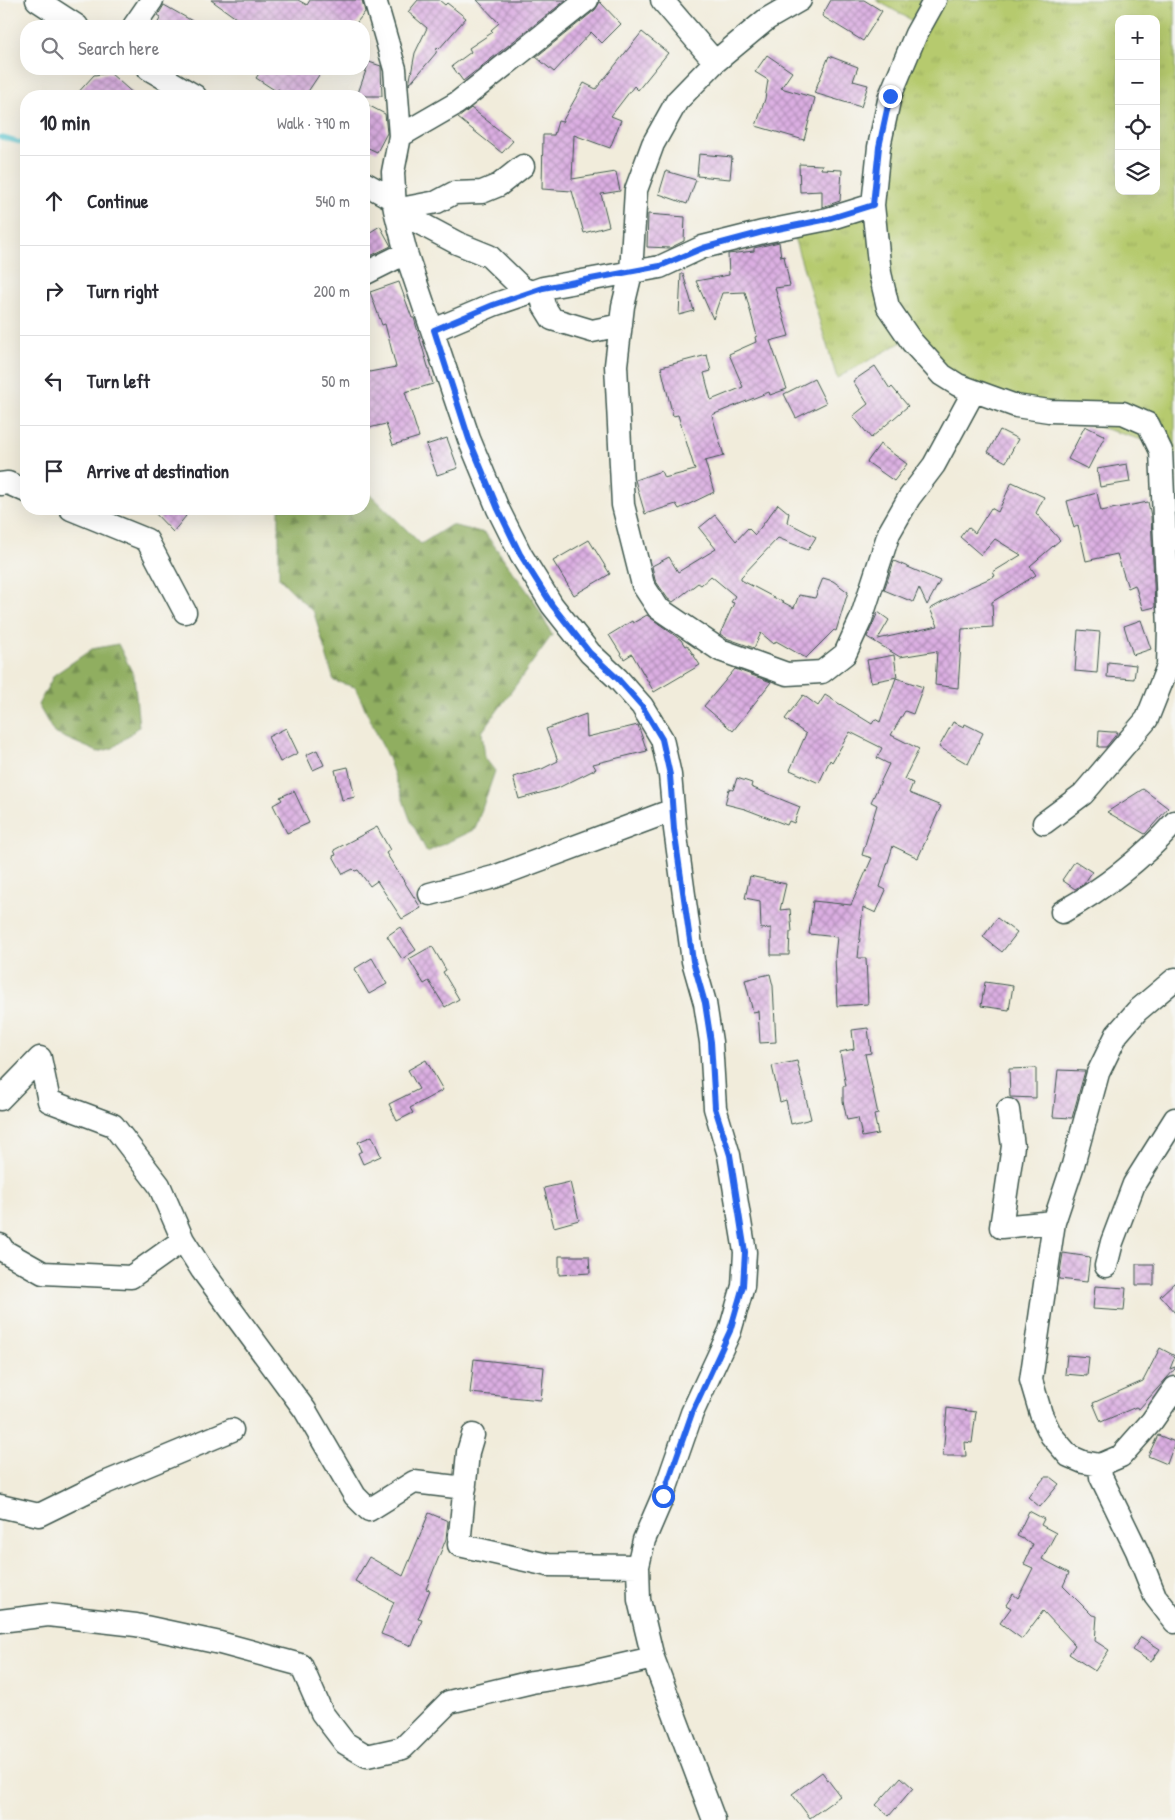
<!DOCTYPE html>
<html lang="en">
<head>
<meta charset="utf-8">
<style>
	body { margin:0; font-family:"Patrick Hand",sans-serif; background:#f7f7f7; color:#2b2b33 }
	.controls { position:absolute; right:15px; top:15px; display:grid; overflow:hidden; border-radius:10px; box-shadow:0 5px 20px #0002 }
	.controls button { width:45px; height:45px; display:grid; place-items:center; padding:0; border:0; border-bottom:1px solid #e1e1e2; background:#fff; color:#2b2b33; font:25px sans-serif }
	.stop { position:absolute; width:15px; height:15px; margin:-11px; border:4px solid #2563eb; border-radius:50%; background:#fff }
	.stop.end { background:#2563eb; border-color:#fff; box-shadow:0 1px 5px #0008 }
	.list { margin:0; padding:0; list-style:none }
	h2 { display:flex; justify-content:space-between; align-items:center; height:65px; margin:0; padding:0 20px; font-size:21px }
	h2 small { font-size:16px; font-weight:400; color:#7c7c81 }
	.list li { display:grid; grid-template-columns:32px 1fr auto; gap:15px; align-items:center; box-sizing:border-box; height:90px; padding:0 20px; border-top:1px solid #e1e1e2 }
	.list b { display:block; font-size:19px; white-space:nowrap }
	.list em { font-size:16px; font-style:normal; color:#7c7c81 }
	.icon { flex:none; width:28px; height:28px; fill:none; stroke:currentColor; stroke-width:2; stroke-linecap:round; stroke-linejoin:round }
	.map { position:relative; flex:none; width:1175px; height:1820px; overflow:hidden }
	.search { position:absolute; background:#fff; box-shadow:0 5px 20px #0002; left:20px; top:20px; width:350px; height:55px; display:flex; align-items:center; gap:12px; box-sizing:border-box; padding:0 18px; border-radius:20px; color:#7c7c81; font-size:19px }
	.panel { position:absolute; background:#fff; box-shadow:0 5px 20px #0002; left:20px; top:90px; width:350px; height:425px; border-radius:20px }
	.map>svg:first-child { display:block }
</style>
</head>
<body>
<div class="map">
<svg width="1175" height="1820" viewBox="0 0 1175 1820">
	<defs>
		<pattern id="grass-tufts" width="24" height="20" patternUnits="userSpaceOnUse" patternTransform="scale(1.25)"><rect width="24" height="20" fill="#b6ca6e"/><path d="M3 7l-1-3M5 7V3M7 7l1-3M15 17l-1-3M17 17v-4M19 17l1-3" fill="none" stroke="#9cae60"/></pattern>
		<pattern id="forest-firs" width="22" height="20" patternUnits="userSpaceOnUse" patternTransform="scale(1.25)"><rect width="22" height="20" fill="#90ae61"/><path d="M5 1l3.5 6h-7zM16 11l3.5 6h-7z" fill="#758f51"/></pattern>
		<pattern id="building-cross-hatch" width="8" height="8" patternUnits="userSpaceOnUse" patternTransform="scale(1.25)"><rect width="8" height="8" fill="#dbaee2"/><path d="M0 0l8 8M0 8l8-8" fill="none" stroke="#b18fb8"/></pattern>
	</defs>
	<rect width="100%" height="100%" fill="#f6f6f2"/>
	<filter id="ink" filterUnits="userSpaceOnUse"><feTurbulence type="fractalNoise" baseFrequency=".02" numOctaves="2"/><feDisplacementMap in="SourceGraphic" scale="10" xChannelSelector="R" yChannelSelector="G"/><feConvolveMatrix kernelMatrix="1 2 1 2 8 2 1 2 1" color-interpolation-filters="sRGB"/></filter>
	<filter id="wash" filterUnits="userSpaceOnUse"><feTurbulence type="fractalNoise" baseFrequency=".0096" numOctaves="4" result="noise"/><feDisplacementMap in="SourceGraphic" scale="20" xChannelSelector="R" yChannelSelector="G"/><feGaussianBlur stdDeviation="1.12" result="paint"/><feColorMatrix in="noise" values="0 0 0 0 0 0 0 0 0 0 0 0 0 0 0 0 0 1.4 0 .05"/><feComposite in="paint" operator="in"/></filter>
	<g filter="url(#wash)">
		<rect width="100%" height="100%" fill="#f1ecdb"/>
		<path fill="url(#grass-tufts)" stroke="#6a8451" fill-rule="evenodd" d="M876,0H1175V537L1153,443L1072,419L969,404L902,342L837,378L789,221L871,209L881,137L922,26ZM1119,19H1156V191H1119Z"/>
		<path fill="url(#forest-firs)" stroke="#58764a" d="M364,488L421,544L451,525L485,533L533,599L552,635L482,732L485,758L495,771L475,829L427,852L410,819L388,758L355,687L334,681L314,613L279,578V509H364Z
			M118,644L134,676L139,727L113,748L98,752L54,733L38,705L54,675L92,649Z"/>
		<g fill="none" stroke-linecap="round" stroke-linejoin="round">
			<path stroke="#57c4cf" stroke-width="4.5" d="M0,137L26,144"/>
		</g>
		<g id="blocks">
			<path fill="url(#building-cross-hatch)" d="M211,0H298L307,5L310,0H362L365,12L354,26H247Z
				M418,0H439L445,5L447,3L466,18L439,49L437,47L436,53L409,85L415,53L427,28L408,12Z
				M477,0H566L463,81L452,66L471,52L469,48L493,32L491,30L499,23Z
				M831,0H864L882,11L863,41L822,16Z
				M600,2L621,24L602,43L591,32L554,72L536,57L595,10Z
				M164,5L201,26H156L161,17L158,15Z
				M642,32L668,53L638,90L634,86L611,116L621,120L610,148L574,135L572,179L616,172L620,191L601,194L609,226L584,233L572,191L542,189L543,135H554L558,121L562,122L584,83L596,89Z
				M767,55L792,72L781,88L815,98L804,140L756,126L765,99L768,80L755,72Z
				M829,56L858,67L853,81L868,85L861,107L814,93Z
				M369,62L381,66L382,96H357Z
				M262,69H323L305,96H289L278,89L276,91L256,78Z
				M110,73L136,96H75L94,75Z
				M364,103L385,114L387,133L377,152L364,146Z
				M471,108L513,141L502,153L458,118Z
				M699,154L732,157L730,179L697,176Z
				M799,164L822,165L821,169L842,170L840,201L822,207V191L800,192Z
				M666,171L696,180L687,204L659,194Z
				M648,214L685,217L684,241L670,248L647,247Z
				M380,226L391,246L364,259V236Z
				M779,242L781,257L784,256L790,286L775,288L789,336L770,341L787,389L770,395L769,392L712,415L724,456L705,461L714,492L679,509L676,504L645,514L635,480L661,471L664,478L695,470L678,415L673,416L661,367L707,355L711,371L704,373L711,400L743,387L729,354L756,342L755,337L757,336L745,292L722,293L713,319L696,281L729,275L728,254L754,251V248Z
				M681,274H683L694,311L679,315Z
				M399,282L412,318H414L433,384L405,392L419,437L393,445L386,424L364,429V373L396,367L385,324L382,325L370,292Z
				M875,366L890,389L892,387L908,406L871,438L853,416L868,404L853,381Z
				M814,379L826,403L796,418L784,394Z
				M1085,426L1105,436L1088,469L1068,459Z
				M1000,430L1018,439L1006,462L988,452Z
				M447,438L458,468L437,475L426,445Z
				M880,444L907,464L894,481L867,462Z
				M1127,464L1130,482L1100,487L1097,469Z
				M1012,482L1044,497L1036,513L1060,540L1030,566L1036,575L992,602L993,627L962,629L958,688L935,685L937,651L900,657L867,637L878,612L889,620L878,639L938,626L930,609L968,588L995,576L993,572L1021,555L995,539L981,555L960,537L968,527L975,533L991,508L998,512Z
				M1097,493L1101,511L1148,502L1151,516L1155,607L1143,610L1135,585L1128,588L1117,554L1086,561L1078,525L1074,528L1067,501Z
				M778,504L789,513L787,522L816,537L808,550L778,538L741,577V580L794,608L799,595L815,598L823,578L833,581L848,592L836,631L834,630L806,658L776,641L774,644L761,633L754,648L726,638L720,634L734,603L731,602L735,596L711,576L701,585L698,583L673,602L668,599L655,580L652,566L669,557L678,572L716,549L699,528L715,515L736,541L748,528L755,535Z
				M151,509H178L186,516L173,532Z
				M589,540L610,574L574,595L553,561Z
				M894,561L940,581L927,605L919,588L913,602L884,590Z
				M647,615L681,640L685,646L687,645L700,665L654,692L632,654L624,659L609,635L632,621L633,623Z
				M1141,620L1151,649L1133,655L1124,626Z
				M1078,630L1100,632L1097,673L1075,671Z
				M894,655L897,677L871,682L867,660Z
				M1108,662L1136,665L1134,679L1107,677Z
				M735,669L771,682L733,731L704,706Z
				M896,678L923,687L913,714L905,711L891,735L919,749L904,779L913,783L909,793L941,806L918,858L893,846L880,887L886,890L876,913L863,907L858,958H866L868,1004L837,1006L835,956L837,937L809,934L813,901L851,905L872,858L862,855L877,805L871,802L889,764L877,758L882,748L850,732L832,762L830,760L819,783L790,770L806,734L785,719L803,695L818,706L825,695L872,724L875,719L880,722Z
				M586,714L587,737L638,725L647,751L593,764L596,769L558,788L519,799L513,777L542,769L558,761L546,729Z
				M953,722L964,727L965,724L983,733L968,764L939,747Z
				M286,728L298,753L280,762L268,737Z
				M1099,731L1111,732H1118L1106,747H1098Z
				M317,750L324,765L313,770L306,755Z
				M348,767L355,797L342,800L335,770Z
				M737,778L752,783L751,787L800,807L794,823L789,821L787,825L745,809L725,804L729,789L733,790Z
				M1143,789L1168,808L1145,834L1107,812Z
				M294,791L309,823L287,833L273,805L282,800L280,797Z
				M377,827L390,850L386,853L421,908L402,919L377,881L370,886L358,870L355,871L353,869L343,874L333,856L336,855L334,850Z
				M1075,861L1092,872L1084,884L1075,889L1062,880Z
				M750,876L786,884L780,910L790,909L792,932H790L789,955H771V928L761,929L760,901L745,898Z
				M997,918L1017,933L1002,952L983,937Z
				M400,927L416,950L402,959L387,936Z
				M432,946L446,970L443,972L459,999L445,1007L429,981L424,984L409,959Z
				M372,958L387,984L369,994L354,969Z
				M770,974L773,986L776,1042L760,1043L758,1011L753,1012L745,980Z
				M985,982L1013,986L1009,1010L981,1006Z
				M868,1028L871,1053L865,1054L878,1114L874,1115L878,1134L862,1137L858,1118L847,1120L843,1101V1086H846L840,1052L854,1049L852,1030Z
				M426,1060L443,1090L410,1108L413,1113L397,1121L389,1104L419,1089L408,1070Z
				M797,1061L811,1119L791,1124L786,1100L780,1102L772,1066Z
				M1036,1068V1098L1010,1097L1009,1069Z
				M1058,1070L1085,1071L1072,1118L1053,1117Z
				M372,1136L381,1156L363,1164L358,1153L362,1151L358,1142Z
				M570,1182L579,1220L554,1227L544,1188Z
				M1063,1253L1090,1257L1087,1282L1059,1279Z
				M559,1256H589L590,1273L559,1275Z
				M1136,1264H1154V1285H1136Z
				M1175,1282V1313L1160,1296Z
				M1095,1286L1126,1288L1124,1311L1093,1309Z
				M1160,1348L1175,1356L1170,1369L1175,1367V1369L1139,1409L1136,1407L1101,1422L1093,1403L1143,1381Z
				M1067,1355L1089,1357L1087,1376L1065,1374Z
				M474,1359L544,1367L541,1400L470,1393Z
				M947,1408L976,1412L972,1443L965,1442L966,1456H943Z
				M1158,1435L1175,1442L1167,1464L1148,1456Z
				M1045,1477H1050L1059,1484L1040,1507L1028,1497Z
				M1029,1511L1044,1519L1041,1525L1056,1533L1042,1559L1069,1573L1063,1586L1092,1615L1097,1616L1095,1641L1109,1650L1095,1671L1069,1654L1075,1645L1043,1611L1022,1639L1000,1623L1011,1608L1006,1605L1013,1594L1018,1598L1033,1568L1024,1564L1033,1544L1017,1536Z
				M429,1513L448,1521L446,1539L426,1589L430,1590L418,1619L422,1620L412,1646L381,1634L394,1602L355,1581L369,1557L403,1576Z
				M1141,1637L1160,1649L1151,1662L1132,1650Z
				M822,1772L840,1796L810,1818L792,1794Z
				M901,1777L913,1788L889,1816L876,1805Z"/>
		</g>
	</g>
	<g filter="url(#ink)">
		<use href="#blocks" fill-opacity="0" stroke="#3e574d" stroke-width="1"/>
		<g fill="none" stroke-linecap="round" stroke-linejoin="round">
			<defs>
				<path id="minor" d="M37,0L77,26
					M375,0L395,69L400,136L393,172L395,210L406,253L469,439L498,509L521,555L552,605L590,653L618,679L642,706L662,739L670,775L675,829L693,961L705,1003L711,1042L715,1108L729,1155L745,1252L743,1286L730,1331L692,1413L663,1496L644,1540L638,1566L639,1600L653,1658L714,1820
					M662,0L715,62
					M800,0L767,19L715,62L677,101L653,144L636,190L631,273L623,306L616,365L623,505L643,585L658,608L720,650L787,674L822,672L845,654L861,619L889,533L909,498L934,465L974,391
					M935,0L916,34L890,96L879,147L873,205L880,273L888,307L912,342L942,375L958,385L1016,406L1049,411L1123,413L1148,424L1161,451L1169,628L1168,666L1147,719L1083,794L1044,823
					M134,26L152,0
					M149,69L195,96
					M400,136L457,103L587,0
					M523,166L499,185L482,192L454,193L437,202L395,210L457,243L489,256L522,288L531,292L541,294L544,306L552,319L592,331L621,325
					M364,183L393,199L395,210
					M364,274L406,253
					M434,330L493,305L543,288L660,267L703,247L763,232L828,219L873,205
					M0,484L8,483L26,491
					M71,509L147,540L185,612
					M430,894L494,877L673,810
					M1062,912C1105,888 1142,859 1175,822
					M1175,979L1137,1011L1117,1034L1098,1073L1073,1165L1054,1222L1031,1380L1041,1414L1051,1435L1069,1456L1083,1462L1100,1465L1121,1456L1152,1421L1175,1388
					M40,1058L49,1101L113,1125L159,1185L183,1240L202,1270L305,1410L355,1496L369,1510L414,1482L465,1488
					M0,1099L40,1058
					M1008,1110L1013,1146L1001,1227L1054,1222
					M0,1245L4,1251L43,1273L131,1277L183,1240
					M1106,1266L1112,1242L1134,1184L1175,1119
					M473,1435L468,1452L459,1545L548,1565L638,1566
					M1100,1465L1101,1477L1137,1551L1155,1596L1175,1622
					M0,1506L39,1515L100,1485L232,1430
					M0,1621L48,1615L136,1625L220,1643L301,1665L322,1713L345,1743L367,1756L403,1748L449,1702L532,1682L583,1674L653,1658"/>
			</defs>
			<use href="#minor" stroke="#3e574d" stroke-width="25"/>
			<use href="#minor" stroke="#fff" stroke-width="22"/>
		</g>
	</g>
	<g fill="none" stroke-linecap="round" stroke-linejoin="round" filter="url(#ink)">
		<path stroke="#2563eb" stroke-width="6" d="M663,1496L692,1413L730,1331L743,1286L745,1252L730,1155L715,1108L711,1042L705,1003L693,961L674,829L670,775L662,739L642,706L618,679L590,653L552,605L520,554L498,509L469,439L434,330L493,305L543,288L660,266L703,248L763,232L828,219L873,205L879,147L890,96"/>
	</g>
</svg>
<div class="controls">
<button>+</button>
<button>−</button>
<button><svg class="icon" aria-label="locate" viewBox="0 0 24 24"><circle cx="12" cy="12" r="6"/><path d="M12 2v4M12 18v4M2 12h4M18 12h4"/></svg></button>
<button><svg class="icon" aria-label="layers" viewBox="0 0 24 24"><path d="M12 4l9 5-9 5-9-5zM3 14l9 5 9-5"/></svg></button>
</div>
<div class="stop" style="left:663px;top:1496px"></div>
<div class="stop end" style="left:890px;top:96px"></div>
<div class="search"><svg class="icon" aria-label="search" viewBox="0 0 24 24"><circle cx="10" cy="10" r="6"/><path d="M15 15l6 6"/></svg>Search here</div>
<section class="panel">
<h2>10 min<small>Walk · 790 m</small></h2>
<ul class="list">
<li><svg class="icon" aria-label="ahead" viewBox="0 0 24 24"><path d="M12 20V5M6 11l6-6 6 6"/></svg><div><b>Continue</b></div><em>540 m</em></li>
<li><svg class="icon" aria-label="right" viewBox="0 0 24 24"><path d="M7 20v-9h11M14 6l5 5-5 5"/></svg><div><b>Turn right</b></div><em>200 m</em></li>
<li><svg class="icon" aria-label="left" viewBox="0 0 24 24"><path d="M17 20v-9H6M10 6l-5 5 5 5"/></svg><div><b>Turn left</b></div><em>50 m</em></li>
<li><svg class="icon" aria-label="arrive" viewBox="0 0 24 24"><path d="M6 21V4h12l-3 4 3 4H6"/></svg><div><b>Arrive at destination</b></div></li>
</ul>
</section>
</div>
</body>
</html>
